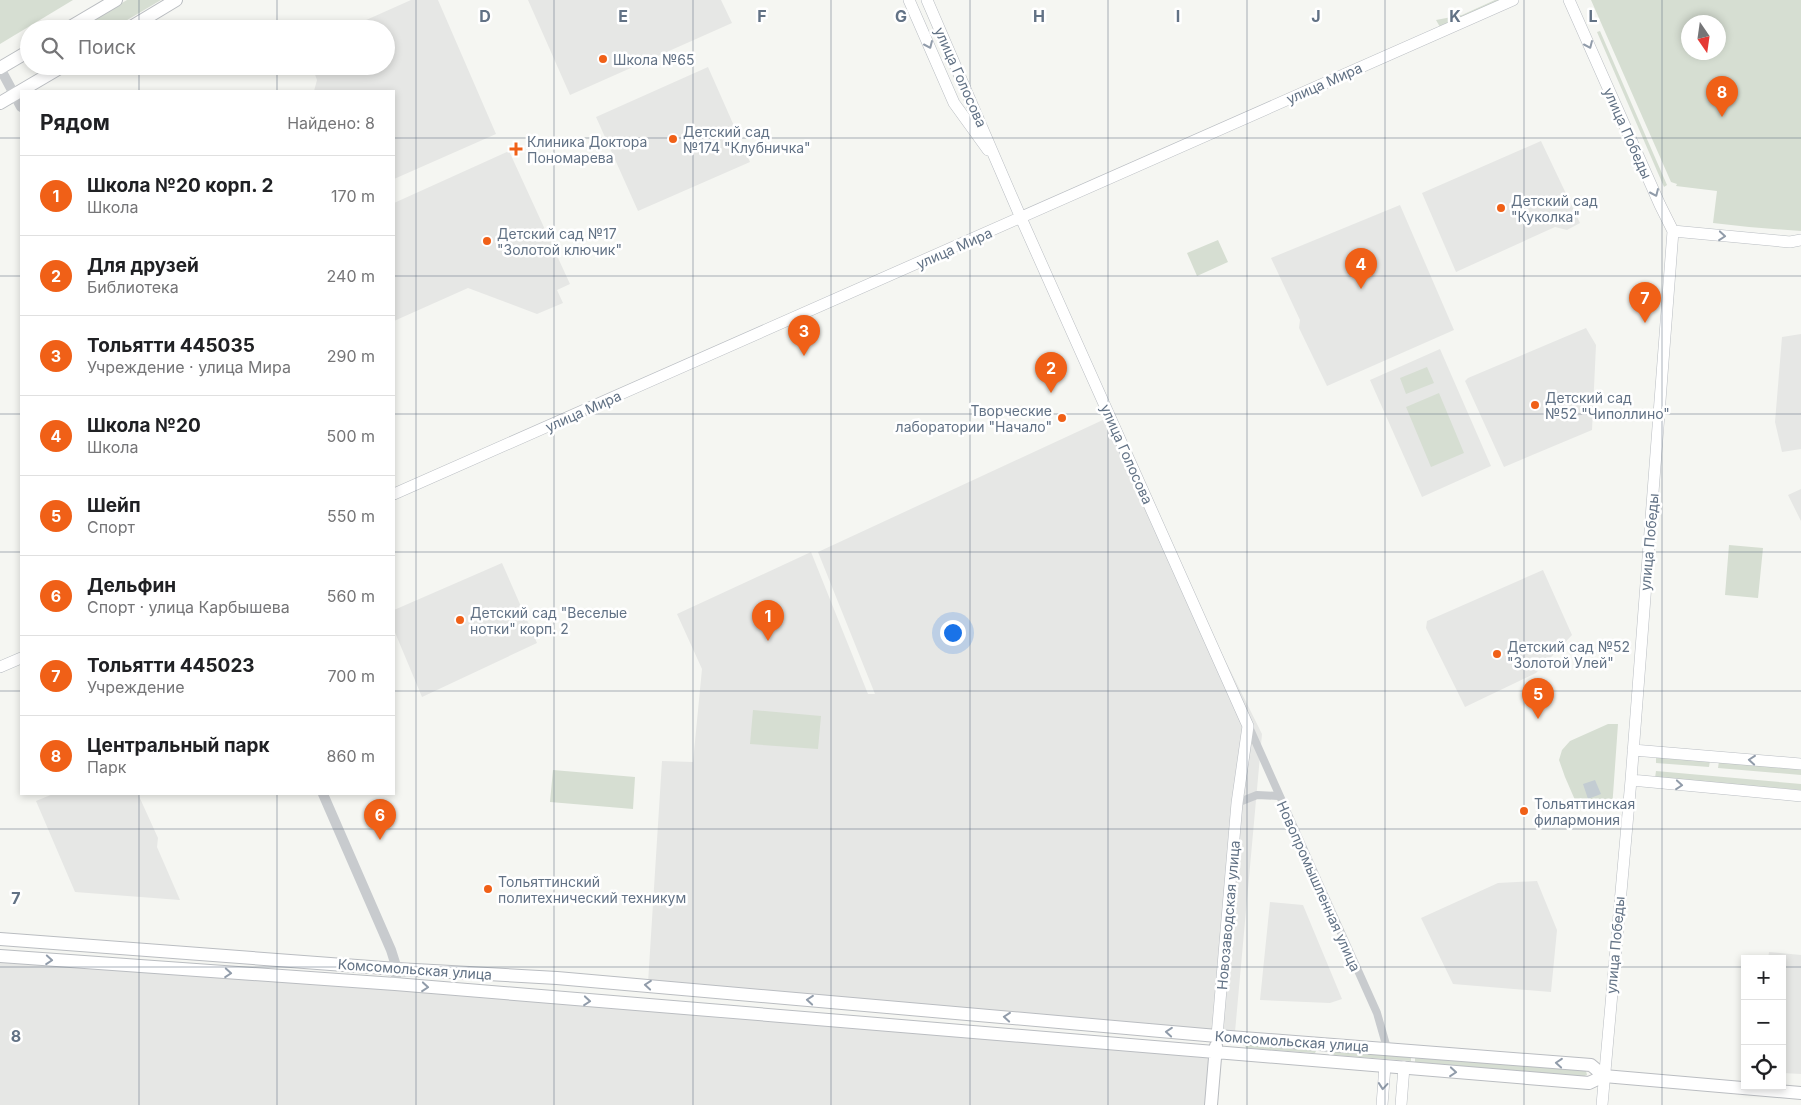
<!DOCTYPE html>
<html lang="ru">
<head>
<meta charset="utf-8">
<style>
	body { margin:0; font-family:Inter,sans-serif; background:#f2f2f2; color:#202124 }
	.controls { position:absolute; right:15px; bottom:15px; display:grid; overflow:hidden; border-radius:0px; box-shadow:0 2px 8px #0003 }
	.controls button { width:45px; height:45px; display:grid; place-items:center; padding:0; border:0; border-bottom:1px solid #e0e0e0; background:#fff; color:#202124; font:25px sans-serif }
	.compass { position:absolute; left:1681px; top:15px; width:45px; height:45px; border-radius:50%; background:#fff; box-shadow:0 2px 8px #0003; rotate:167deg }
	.you { position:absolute; left:952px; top:632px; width:18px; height:18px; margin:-12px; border:4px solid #fff; border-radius:50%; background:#1a73e8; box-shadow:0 0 0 8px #1a73e833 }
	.badge { display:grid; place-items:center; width:32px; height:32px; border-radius:50%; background:#f06017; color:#fff; font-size:16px; font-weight:700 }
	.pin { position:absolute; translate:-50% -41px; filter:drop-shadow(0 1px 2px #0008) }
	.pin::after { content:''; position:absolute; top:26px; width:18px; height:15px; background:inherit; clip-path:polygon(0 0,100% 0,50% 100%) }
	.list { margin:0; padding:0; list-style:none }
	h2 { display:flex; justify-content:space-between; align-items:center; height:65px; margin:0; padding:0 20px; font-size:21px }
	h2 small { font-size:16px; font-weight:400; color:#757577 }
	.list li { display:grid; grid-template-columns:32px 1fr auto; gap:15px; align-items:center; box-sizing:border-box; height:80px; padding:0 20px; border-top:1px solid #e0e0e0 }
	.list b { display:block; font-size:19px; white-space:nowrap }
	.list p { margin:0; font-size:16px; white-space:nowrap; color:#757577 }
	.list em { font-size:16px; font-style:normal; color:#757577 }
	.icon { flex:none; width:28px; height:28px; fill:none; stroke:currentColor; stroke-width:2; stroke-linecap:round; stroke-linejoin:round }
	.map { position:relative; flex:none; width:1801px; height:1105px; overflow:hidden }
	.search { position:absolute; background:#fff; box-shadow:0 2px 8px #0003; left:20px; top:20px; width:375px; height:55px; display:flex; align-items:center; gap:12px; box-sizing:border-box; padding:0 18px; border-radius:28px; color:#757577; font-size:19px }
	.panel { position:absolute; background:#fff; box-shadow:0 2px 8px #0003; left:20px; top:90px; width:375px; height:705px; border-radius:0px }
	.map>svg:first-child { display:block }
</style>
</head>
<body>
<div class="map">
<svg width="1801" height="1105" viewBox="0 0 1801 1105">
	<rect width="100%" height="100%" fill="#f5f6f2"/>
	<path fill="#e6e7e5" d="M411,0H438L496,134L394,179V91H314L317,80L312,66H386V29H346Z
		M528,0H721L732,23L570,95Z
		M708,67L750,162L638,211L596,117Z
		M1541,141L1580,223L1567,230L1555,227L1456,272L1422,193Z
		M509,151L570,284L557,290L563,303L537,314L468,288L394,321V203Z
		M1400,205L1454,330L1327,386L1299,328L1300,320L1271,258Z
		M1586,328L1596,345L1592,430L1504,467L1465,381L1468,378Z
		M1801,334V449L1782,452L1775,422L1782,337Z
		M1440,349L1491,466L1422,497L1370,380Z
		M1105,419L1262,734L1235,1032L648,983L662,761L693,762L702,669L677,614L811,552L868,694H875L818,552Z
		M1801,489V521L1788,495Z
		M502,563L537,643L422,697L394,630V610Z
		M1543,570L1572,635L1536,673L1465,707L1426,628L1427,621Z
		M53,794H138L158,838L157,847L180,900L75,892L36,801Z
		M1537,881L1557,930L1551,992L1453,984L1421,918L1498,883Z
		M1270,902L1303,905L1342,999L1330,1003L1260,1000Z
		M1769,952L1801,955V1074L1782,1073V959H1768Z
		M0,957L1216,1053L1211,1105H0Z"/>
	<path fill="#d6ded2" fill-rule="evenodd" d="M0,0H73L0,44Z
		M127,0H161L112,29H78Z
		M1495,0H1501L1440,27L1436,20L1462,15Z
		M1591,0H1801V231L1749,227L1713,223L1717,191L1676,186L1677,184L1671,182ZM1688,22H1718V52H1688Z
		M1600,31L1667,185L1664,187L1597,32Z
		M1218,240L1228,262L1197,276L1187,253Z
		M1427,367L1434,383L1406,394L1400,378Z
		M1439,393L1464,453L1431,467L1406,407Z
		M1729,545L1763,548L1758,598L1725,595Z
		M753,710L821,716L818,749L750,744Z
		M1608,724H1618L1612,809L1584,810L1578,807L1565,777L1559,760L1562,750L1570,741Z
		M1656,756L1710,761L1709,767L1656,763Z
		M1719,761L1801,768V775L1718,768Z
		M553,770L635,777L633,809L550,802Z
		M1656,771L1801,784V790L1655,778Z
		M1244,1043L1317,1049L1315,1053L1246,1048Z
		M1331,1051L1411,1054V1061L1334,1055Z
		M1415,1054L1586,1071L1587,1075L1582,1077L1415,1062Z"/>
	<path fill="#c3ccd2" d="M1595,780L1601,794L1588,799L1583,784Z"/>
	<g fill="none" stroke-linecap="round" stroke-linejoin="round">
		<defs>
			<path id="secondary" d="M909,0L954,103L988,150
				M927,0L1021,218L1248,726L1237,803L1217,1036
				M1569,0L1660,205L1673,231L1631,780L1602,1105
				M1673,231L1790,242L1801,240
				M394,494L1513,0
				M0,667L21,658
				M1633,750L1801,764
				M1631,780L1801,796
				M1382,1105L1385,1066
				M1401,1105L1404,1067"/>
			<path id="primary" d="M67,29L116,0
				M128,29L176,0
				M0,68L29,51
				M0,103L63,66
				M0,939L397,969L557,978L1217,1036L1591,1065L1604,1076
				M0,956L395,984L1589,1083L1604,1076L1801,1093
				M1211,1105L1216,1046"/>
		</defs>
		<use href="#secondary" stroke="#b9bdc2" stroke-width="12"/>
		<use href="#primary" stroke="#babdc1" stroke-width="14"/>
		<path stroke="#c8cbce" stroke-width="8" d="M1249,727L1377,1013L1387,1048
			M1237,803L1257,795L1278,796"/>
		<path stroke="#c8cbce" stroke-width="10" d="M0,68L21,107
			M323,794L391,950L397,969L395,984"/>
		<use href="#secondary" stroke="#fff" stroke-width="11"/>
		<use href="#primary" stroke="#fff" stroke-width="12"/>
	</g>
	<defs><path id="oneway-chevron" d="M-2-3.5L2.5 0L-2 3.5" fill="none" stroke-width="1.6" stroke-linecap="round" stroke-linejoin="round" transform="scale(1.25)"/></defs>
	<g stroke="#919caa">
		<use href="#oneway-chevron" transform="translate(929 45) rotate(66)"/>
		<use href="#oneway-chevron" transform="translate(1589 45) rotate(66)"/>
		<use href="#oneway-chevron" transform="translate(1655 193) rotate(66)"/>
		<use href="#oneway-chevron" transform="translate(1722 236) rotate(5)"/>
		<use href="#oneway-chevron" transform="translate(1752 760) rotate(-175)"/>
		<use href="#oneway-chevron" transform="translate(1679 785) rotate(5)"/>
		<use href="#oneway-chevron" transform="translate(49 960) rotate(4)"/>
		<use href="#oneway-chevron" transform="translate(228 973) rotate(4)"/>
		<use href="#oneway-chevron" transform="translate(648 985) rotate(-175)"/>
		<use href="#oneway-chevron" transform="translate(425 987) rotate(5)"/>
		<use href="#oneway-chevron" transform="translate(810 1000) rotate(-175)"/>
		<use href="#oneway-chevron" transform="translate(587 1001) rotate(5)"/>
		<use href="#oneway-chevron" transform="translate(1007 1017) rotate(-175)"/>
		<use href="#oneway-chevron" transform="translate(1169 1032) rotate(-175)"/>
		<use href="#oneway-chevron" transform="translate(1559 1063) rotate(-175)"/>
		<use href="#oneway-chevron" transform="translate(1453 1072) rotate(5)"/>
		<use href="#oneway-chevron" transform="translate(1383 1086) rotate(95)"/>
	</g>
	<path fill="none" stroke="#627285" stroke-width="1" stroke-opacity="0.55" d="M139,0V29M277,0V29M416,0V1105M554,0V1105M693,0V1105M831,0V1105M970,0V1105M1108,0V1105M1247,0V1105M1385,0V1105M1524,0V1105M1662,0V1105M139,66V91M277,66V91M0,138H21M394,138H1801M0,276H21M394,276H1801M0,414H21M394,414H1801M0,552H21M394,552H1801M0,691H21M394,691H1801M139,794V1105M277,794V1105M0,829H1801M0,967H1745M1782,967H1801"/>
	<g fill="#f06017" stroke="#fff" stroke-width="2">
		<circle cx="603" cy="59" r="5"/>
		<circle cx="673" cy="139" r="5"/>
		<path d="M513.5 141.5h5v5h5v5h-5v5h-5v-5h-5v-5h5z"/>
		<circle cx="1501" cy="208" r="5"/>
		<circle cx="487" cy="241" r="5"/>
		<circle cx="1535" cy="405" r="5"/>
		<circle cx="1062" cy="418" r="5"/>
		<circle cx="460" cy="620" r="5"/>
		<circle cx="1497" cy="654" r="5"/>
		<circle cx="1524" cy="811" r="5"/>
		<circle cx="488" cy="889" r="5"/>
	</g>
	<g text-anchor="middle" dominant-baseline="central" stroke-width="5" stroke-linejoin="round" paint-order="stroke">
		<g font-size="14" fill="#627285" stroke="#fff" text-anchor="start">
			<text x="613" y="59">Школа №65</text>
			<text x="683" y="131">Детский сад<tspan x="683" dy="16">№174 "Клубничка"</tspan></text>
			<text x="527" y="141">Клиника Доктора<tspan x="527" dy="16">Пономарева</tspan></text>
			<text x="1511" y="200">Детский сад<tspan x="1511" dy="16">"Куколка"</tspan></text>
			<text x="497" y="233">Детский сад №17<tspan x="497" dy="16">"Золотой ключик"</tspan></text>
			<text x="1545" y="397">Детский сад<tspan x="1545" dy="16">№52 "Чиполлино"</tspan></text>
			<text x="1052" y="410" text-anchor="end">Творческие<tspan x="1052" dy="16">лаборатории "Начало"</tspan></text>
			<text x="470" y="612">Детский сад "Веселые<tspan x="470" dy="16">нотки" корп. 2</tspan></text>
			<text x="1507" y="646">Детский сад №52<tspan x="1507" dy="16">"Золотой Улей"</tspan></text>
			<text x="1534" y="803">Тольяттинская<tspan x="1534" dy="16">филармония</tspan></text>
			<text x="498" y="881">Тольяттинский<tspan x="498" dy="16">политехнический техникум</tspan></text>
		</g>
		<g font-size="14" fill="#627285" stroke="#fff">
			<text transform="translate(961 77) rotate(66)">улица Голосова</text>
			<text transform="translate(1324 83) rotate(-24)">улица Мира</text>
			<text transform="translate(1628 133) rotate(66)">улица Победы</text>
			<text transform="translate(954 248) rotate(-24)">улица Мира</text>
			<text transform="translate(583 411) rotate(-24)">улица Мира</text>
			<text transform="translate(1127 454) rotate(66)">улица Голосова</text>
			<text transform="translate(1649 542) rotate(-85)">улица Победы</text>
			<text transform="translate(1319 886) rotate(66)">Новопромышленная улица</text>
			<text transform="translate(1228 915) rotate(-85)">Новозаводская улица</text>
			<text transform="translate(1615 945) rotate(-85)">улица Победы</text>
			<text transform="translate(415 969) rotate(4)">Комсомольская улица</text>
			<text transform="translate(1292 1041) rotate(4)">Комсомольская улица</text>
		</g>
	</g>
	<g font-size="16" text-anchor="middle" font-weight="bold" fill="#627285" stroke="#fff" stroke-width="5" stroke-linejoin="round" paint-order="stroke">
		<text x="485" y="22">D</text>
		<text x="623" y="22">E</text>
		<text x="762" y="22">F</text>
		<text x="901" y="22">G</text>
		<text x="1039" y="22">H</text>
		<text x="1178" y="22">I</text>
		<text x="1316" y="22">J</text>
		<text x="1455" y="22">K</text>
		<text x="1593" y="22">L</text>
		<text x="16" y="904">7</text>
		<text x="16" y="1042">8</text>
	</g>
</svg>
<div class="controls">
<button>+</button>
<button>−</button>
<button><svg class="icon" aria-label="locate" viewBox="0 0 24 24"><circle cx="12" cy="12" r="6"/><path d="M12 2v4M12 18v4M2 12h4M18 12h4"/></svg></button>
</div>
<svg class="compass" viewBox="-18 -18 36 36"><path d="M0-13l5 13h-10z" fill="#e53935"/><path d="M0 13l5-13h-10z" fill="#757577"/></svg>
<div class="you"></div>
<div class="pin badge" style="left:768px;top:641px">1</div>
<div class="pin badge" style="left:1051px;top:393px">2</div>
<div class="pin badge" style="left:804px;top:356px">3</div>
<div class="pin badge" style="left:1361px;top:289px">4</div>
<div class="pin badge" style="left:1538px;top:719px">5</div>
<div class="pin badge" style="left:380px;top:840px">6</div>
<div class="pin badge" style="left:1645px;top:323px">7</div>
<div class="pin badge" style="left:1722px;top:117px">8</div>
<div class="search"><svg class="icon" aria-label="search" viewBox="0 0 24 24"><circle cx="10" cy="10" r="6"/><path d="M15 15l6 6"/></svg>Поиск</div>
<section class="panel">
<h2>Рядом<small>Найдено: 8</small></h2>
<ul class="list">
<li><span class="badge">1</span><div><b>Школа №20 корп. 2</b><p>Школа</p></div><em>170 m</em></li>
<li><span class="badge">2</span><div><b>Для друзей</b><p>Библиотека</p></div><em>240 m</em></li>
<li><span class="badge">3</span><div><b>Тольятти 445035</b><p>Учреждение · улица Мира</p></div><em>290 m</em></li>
<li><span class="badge">4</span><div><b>Школа №20</b><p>Школа</p></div><em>500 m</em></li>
<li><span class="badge">5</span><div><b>Шейп</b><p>Спорт</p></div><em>550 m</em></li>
<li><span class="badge">6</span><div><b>Дельфин</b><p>Спорт · улица Карбышева</p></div><em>560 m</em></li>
<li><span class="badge">7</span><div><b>Тольятти 445023</b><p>Учреждение</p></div><em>700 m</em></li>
<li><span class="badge">8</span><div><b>Центральный парк</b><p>Парк</p></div><em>860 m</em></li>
</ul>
</section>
</div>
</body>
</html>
